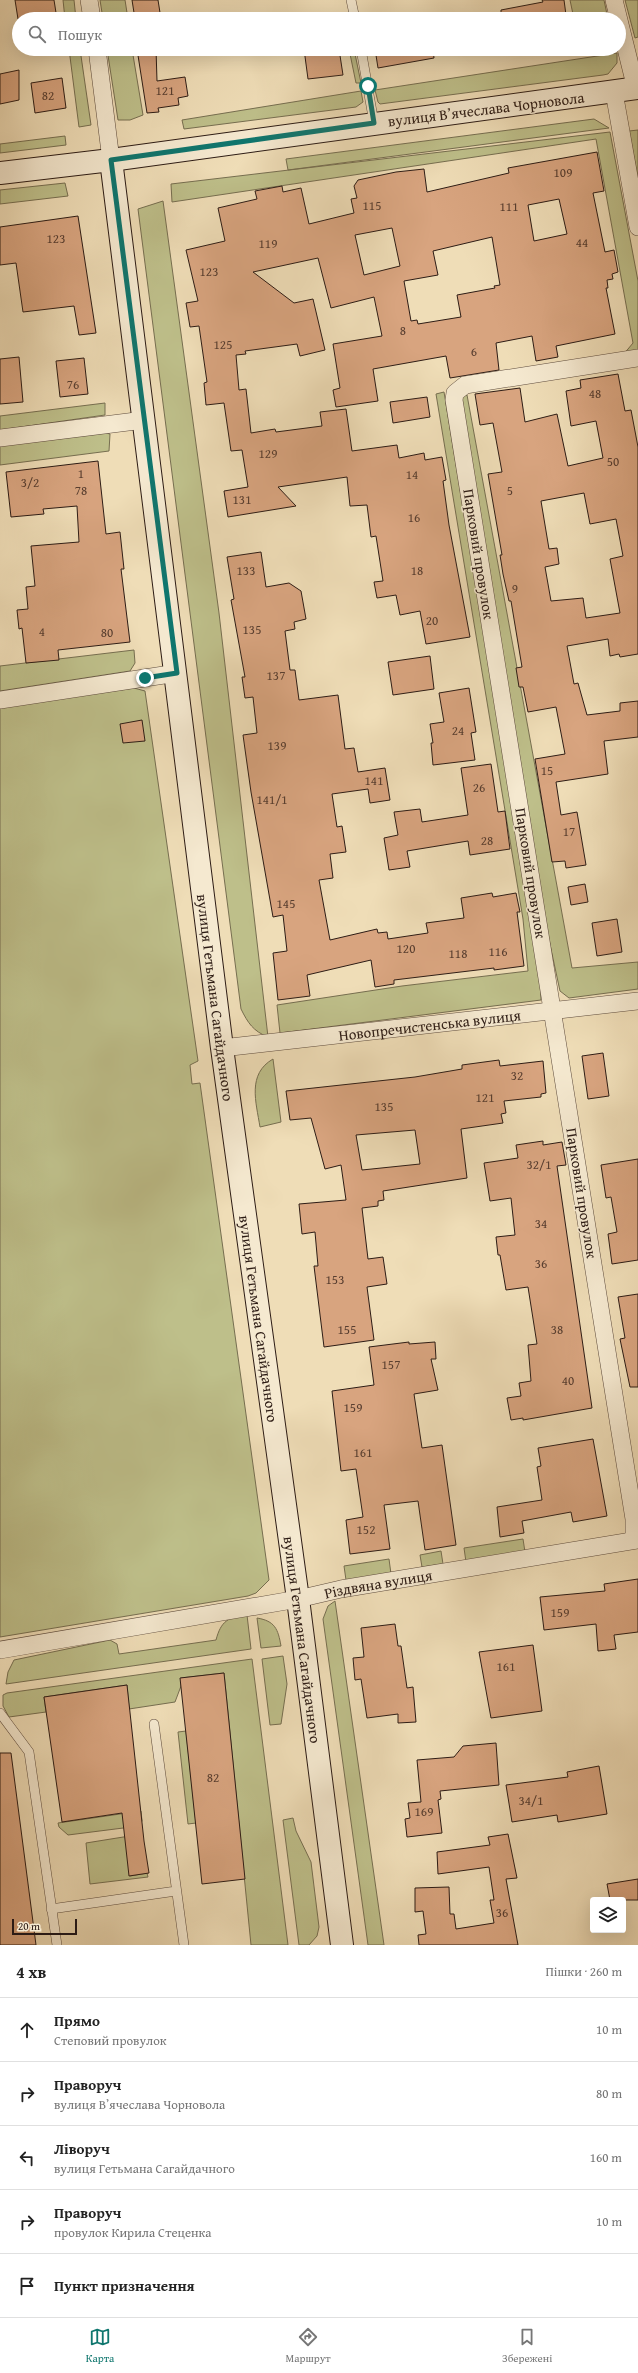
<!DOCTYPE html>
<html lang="uk">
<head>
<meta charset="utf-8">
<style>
	body { margin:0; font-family:"Gentium Book Plus",serif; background:#f6f6f6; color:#222 }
	.controls { position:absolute; right:12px; bottom:12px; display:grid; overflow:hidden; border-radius:4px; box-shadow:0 4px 16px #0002 }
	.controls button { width:36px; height:36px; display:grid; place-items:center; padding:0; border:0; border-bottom:1px solid #e0e0e0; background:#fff; color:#222; font:20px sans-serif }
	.scale { position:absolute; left:12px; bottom:10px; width:65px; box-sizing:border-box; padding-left:4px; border:2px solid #2d1c15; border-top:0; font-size:11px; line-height:14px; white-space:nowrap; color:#2d1c15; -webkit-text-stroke:3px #f5e9d0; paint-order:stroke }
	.stop { position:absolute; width:12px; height:12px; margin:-9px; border:3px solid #0f766e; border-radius:50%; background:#fff }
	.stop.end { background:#0f766e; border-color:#fff; box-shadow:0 1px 4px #0008 }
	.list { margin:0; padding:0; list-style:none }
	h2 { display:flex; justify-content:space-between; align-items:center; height:52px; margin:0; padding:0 16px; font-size:17px }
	h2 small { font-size:13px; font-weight:400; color:#767676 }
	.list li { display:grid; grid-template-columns:26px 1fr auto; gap:12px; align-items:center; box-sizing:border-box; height:64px; padding:0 16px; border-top:1px solid #e0e0e0 }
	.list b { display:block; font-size:15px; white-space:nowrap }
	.list p { margin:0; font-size:13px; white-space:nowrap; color:#767676 }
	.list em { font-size:13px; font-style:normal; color:#767676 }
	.icon { flex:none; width:22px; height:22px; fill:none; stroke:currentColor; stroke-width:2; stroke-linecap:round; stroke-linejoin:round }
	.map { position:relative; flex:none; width:638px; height:1945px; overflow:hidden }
	.search { position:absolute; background:#fff; box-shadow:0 4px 16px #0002; left:12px; right:12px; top:12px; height:44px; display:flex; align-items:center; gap:10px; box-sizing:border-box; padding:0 14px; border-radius:22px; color:#767676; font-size:15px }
	.sheet { height:372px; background:#fff }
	nav { display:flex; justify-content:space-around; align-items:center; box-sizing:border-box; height:56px; border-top:1px solid #e0e0e0; background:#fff; font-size:11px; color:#767676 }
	nav a { display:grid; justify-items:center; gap:2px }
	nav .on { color:#0f766e }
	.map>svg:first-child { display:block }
</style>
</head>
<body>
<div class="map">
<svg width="638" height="1945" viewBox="0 0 638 1945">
	<rect width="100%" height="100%" fill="#efddb7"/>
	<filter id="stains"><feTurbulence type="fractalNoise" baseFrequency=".005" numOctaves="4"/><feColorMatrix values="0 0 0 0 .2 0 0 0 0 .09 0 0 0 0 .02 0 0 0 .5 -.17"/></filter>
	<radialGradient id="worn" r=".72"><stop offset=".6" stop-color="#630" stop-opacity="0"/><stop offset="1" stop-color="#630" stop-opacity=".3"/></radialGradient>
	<path fill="#bebf8a" stroke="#766e50" d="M63,0H74L76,19H65Z
		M100,0H125L128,19H103Z
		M570,0H604L608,19H574Z
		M625,0H638V37L635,38Z
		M69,49H80L91,125L79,127Z
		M107,49H132L143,115L130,120H118Z
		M349,49H354L361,83H356Z
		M617,53V63L608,74L603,75L380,104L378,102L375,90Z
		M361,91L363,102L356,107L184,129L182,120Z
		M594,119L609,128L288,170L286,159Z
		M638,130V180L629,131Z
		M610,132L638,281V352L623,355L633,343L596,139L172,202L171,184Z
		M65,136L66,145L0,153V144Z
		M65,183L68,196L0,204V190Z
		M163,201L219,613L268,1037C253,1031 248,1023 241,1009L138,209Z
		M444,392L540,969L541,1000L280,1033L277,1005L402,986L528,971L523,919L436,394Z
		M467,395L572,968L638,962V989L569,998L560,991L548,935L461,397Z
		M105,403V415L0,430V416Z
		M106,433L110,434L109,451L0,465V446Z
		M134,650L135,663L130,671L0,691V666Z
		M134,688L145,691L198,1061L190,1065L192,1084L200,1083L269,1580L256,1593L248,1596L0,1637V707Z
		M273,1059L281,1122L260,1127C256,1102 247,1074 273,1059Z
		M523,1539L525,1552L466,1562L464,1548Z
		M441,1551L443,1564L422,1567L420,1555Z
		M389,1559L391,1574L346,1580L344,1566Z
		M335,1601L384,1945H368L323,1619L328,1606Z
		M247,1615L251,1649L6,1684L8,1672L14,1660L110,1640L117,1644L119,1654L216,1640C221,1621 228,1617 247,1615Z
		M257,1618C275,1621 278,1629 281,1646L261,1648Z
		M283,1656L287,1684L281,1724L270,1725L262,1659Z
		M252,1659L288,1945H251L224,1673L181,1678V1686L175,1702L129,1709L127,1685L44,1697L46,1712L9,1717L3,1706V1695L7,1693Z
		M186,1731L196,1823L188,1824L178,1732Z
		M141,1811L142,1821L139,1826L68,1835L59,1827L58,1823Z
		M293,1818L296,1831L311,1862L319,1927L317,1936L309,1945H299L283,1820Z
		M142,1834L130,1876L147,1873L148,1877L90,1884L86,1843Z"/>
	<path fill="#d8a47f" stroke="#2d1c15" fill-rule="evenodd" d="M15,0H54L57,19H18Z
		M132,0H158L161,19H135Z
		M542,0H564L566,15L558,17L559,19H501V10L543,2Z
		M137,49H156L157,81L185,77L188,96L178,98L179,105L158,108L159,112L147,113Z
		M304,49H339L343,75L308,79Z
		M375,49H433L434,58L378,68Z
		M19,70V100L0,104V74Z
		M62,78L66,108L35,113L31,83Z
		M597,152L604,191L593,193L605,252L614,250L618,272L612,274L613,279L607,280L608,288H606L615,334L556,346L558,357L536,361L532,336L496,343L499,370L450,378L446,356L373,369L378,401L336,407L333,390L340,388L333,344L382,336L374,297L331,308L318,258L253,272L294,303L313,299L325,350L300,356L297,344L245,351L246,354L236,355L239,390L246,389L251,433L275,429L276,432L322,426L320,412L346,409L352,451L397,445L399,458L424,453L425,460L442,457L446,480L443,481L449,525L470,637L426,644L420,611L400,615L396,595L377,598L374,582L383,581L376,536L371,537L367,505L350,506L347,477L278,487L296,506L228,517L224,491L248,487L242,450L231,451L224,403L206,405L204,383L207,382L199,326L190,327L186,303L198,301L186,250L225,241L218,208L257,199L255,191L282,186L283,192L301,188L309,224L354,213L351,199L357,198L354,186L358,180L396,172L424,169L427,192L509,173L508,168ZM559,199L567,234L534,241L528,205ZM392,228L400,266L364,275L355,235ZM492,237L500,285L494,286L495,288L457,295L461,317L418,324L417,320L411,321L404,281L438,275L433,251Z
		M78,216L96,333L79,335L74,306L23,312L16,263L0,265V227Z
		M19,357L23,402L0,404V359Z
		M84,358L88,394L60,397L56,361Z
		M618,374L625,411L631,410L638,447V654L620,657L619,654L610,656L608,639L567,646L574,684L578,683L587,715L620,711V703L638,701V737L604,741L608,774L556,782L561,815L577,812L586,865L566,868L565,861L552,862L535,759L565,754L556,707L528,712L523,687H519L516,668L522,667L511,601H509L503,574L500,555H502L488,474L502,472L493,423L480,425L475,394L520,388L525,422L557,414L568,466L603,458L596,421L571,426L566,391L581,388L580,380ZM584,493L590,524L616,519L623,556L610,559L620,613L586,618L583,598L551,601L545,567L559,564L557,548L549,549L541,501Z
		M427,397L430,417L393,423L390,402Z
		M98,461L106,534L120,532L124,569H121L130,642L58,650L59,660L26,663L22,628L19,629L17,610L28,609L26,587L35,586L31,546L79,542L77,506L43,509L44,514L11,517L6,472Z
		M261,552L266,587L289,583L301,591L306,619L294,622L295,629L285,631L290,670H295L299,700L338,695L345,749L354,748L358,772L385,768L390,800L370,803L368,789L332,794L337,827L342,826L346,852L330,854L333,878L319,880L330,940L377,929L378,933L387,932L388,939L428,933L426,923L464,918L461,898L492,893L493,897L516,893L520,912H517L524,966L494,970V968L394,980V984L375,987L371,960L307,975L310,996L278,1000L273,953L287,951L283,915L273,917L251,792L243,735L257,733L253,697L245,698L242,677H245L231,600L234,599L227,557Z
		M430,656L434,689L393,695L388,662Z
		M469,688L476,732L471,733L475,760L433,765L431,743H433L430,724L444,722L439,693Z
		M142,720L145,741L123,743L120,724Z
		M491,764L498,812L505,811L510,849L470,855L468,841L407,851L410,867L389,870L384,838L398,835L394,812L420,809L422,822L468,815L461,768Z
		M585,884L588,902L571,905L568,887Z
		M617,919L622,952L597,956L592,923Z
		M603,1053L609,1096L588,1099L582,1056Z
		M499,1060L500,1066L543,1061L546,1093L541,1094V1097L504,1101L506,1113L501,1114L503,1123L461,1129L467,1178L383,1191L384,1200L378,1201V1206L362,1208L368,1259L383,1257L387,1284L367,1287L374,1340L324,1347L314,1266H318L315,1232L302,1234L299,1204L346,1200L341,1165L325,1169L311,1118L290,1120L286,1091L415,1077L462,1069V1065ZM415,1130L420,1164L362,1170L356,1135Z
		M543,1141V1145L562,1142L566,1165L557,1166L592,1408L523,1420V1418L511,1420L507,1398L521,1396L519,1383L531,1381L528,1345L537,1344L528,1287L506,1290L500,1255H498L496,1237L515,1235L511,1198L490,1201L484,1163L518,1158L516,1145Z
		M638,1159V1260L612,1264L608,1234L617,1232L611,1197L606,1198L601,1165Z
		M638,1294V1387H630L620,1339L625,1338L618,1297Z
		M409,1342V1344L435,1342L436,1359H431L438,1390L414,1394L422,1448L442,1445L456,1545L425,1550L418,1501L384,1505L390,1549L350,1554L346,1520L363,1517L356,1469L341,1471L332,1391L374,1385L369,1347Z
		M593,1439L607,1516L573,1522L571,1512L522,1521L524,1533L500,1537L497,1507L542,1500L537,1467L541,1466L538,1448Z
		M638,1579V1632L614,1635L616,1649L598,1651L596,1624L544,1630L540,1597L605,1591L604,1584Z
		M395,1624L398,1646H401L407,1688L413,1687L416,1722L398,1723V1714L367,1718L361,1679L355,1680L353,1658L364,1657L361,1628Z
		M533,1645L542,1711L491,1718L479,1652Z
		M224,1673L245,1879L202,1884L180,1678Z
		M127,1685L144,1841L149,1873L129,1876L122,1813L62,1822L44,1697Z
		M496,1743L499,1785L440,1791L441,1799L438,1800L442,1833L407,1837L405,1819L410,1818L408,1803L421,1802L417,1760L454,1757L463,1746Z
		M0,1753H11L36,1945H0Z
		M599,1766L607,1814L558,1822L557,1815L512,1822L506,1785L568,1777L567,1772Z
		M508,1834L517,1878L506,1879L518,1945H419L418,1935L426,1934L423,1911L415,1912V1888L449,1887L450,1914H454L456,1929L494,1923L490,1900H494L489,1867L438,1874L437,1852L490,1845L488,1837Z
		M638,1879V1900H610L607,1884Z"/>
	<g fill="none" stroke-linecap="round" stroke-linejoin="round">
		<defs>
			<path id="lane" d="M351,0L355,19
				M361,49L374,123
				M0,1713L29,1752L57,1945
				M154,1724L184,1945
				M51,1909L176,1891"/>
			<g id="street">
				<path d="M89,0L92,19"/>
				<path d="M614,0L636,89"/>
				<path d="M97,49L111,160"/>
				<path d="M614,92L638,227"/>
				<path d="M0,438L144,420"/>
				<path d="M0,700L177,673"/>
				<path id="s1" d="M222,1048L638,1001"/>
				<path d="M634,1540V1519L454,400L455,393L465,385L638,358"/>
				<path id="s2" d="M0,1650L298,1599L341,1589L638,1540"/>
			</g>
			<g id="secondary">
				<path id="s3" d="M111,160L222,1048L298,1599L342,1945"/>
				<path d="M0,173L111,160L638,88"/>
			</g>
		</defs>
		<use href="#lane" stroke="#5e4c3e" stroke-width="10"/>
		<use href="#street" stroke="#5e4c3e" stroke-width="18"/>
		<use href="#secondary" stroke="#2d1c15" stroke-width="24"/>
		<use href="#lane" stroke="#f5e9d0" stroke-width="9"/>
		<use href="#street" stroke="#f5e9d0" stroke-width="17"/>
		<use href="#secondary" stroke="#f5e9d0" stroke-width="22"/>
	</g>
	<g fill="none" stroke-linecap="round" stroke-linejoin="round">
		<path stroke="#0f766e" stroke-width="5" d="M145,678L177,673L111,160L374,123L368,86"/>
	</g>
	<g text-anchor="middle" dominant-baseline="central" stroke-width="3" stroke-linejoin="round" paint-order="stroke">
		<g font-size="13" fill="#583e30">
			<text x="165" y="90">121</text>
			<text x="48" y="95">82</text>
			<text x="563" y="172">109</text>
			<text x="372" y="205">115</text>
			<text x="509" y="206">111</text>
			<text x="56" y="238">123</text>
			<text x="582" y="242">44</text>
			<text x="268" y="243">119</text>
			<text x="209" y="271">123</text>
			<text x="403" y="330">8</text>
			<text x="223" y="344">125</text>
			<text x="474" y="351">6</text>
			<text x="73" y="384">76</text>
			<text x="595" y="393">48</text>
			<text x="268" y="453">129</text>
			<text x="613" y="461">50</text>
			<text x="81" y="473">1</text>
			<text x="412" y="474">14</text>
			<text x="30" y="482">3/2</text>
			<text x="81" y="490">78</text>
			<text x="510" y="490">5</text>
			<text x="242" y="499">131</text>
			<text x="414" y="517">16</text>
			<text x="246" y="570">133</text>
			<text x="417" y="570">18</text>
			<text x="515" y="588">9</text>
			<text x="432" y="620">20</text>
			<text x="252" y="629">135</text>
			<text x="42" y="631">4</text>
			<text x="107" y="632">80</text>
			<text x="276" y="675">137</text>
			<text x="458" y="730">24</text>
			<text x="277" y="745">139</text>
			<text x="547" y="770">15</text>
			<text x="374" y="780">141</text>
			<text x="479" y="787">26</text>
			<text x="272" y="799">141/1</text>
			<text x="569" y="831">17</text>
			<text x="487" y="840">28</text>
			<text x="286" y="903">145</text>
			<text x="406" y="948">120</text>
			<text x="498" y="951">116</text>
			<text x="458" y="953">118</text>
			<text x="517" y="1075">32</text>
			<text x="485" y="1097">121</text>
			<text x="384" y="1106">135</text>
			<text x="539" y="1164">32/1</text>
			<text x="541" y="1223">34</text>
			<text x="541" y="1263">36</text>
			<text x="335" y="1279">153</text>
			<text x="347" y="1329">155</text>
			<text x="557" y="1329">38</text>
			<text x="391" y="1364">157</text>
			<text x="568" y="1380">40</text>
			<text x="353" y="1407">159</text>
			<text x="363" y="1452">161</text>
			<text x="366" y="1529">152</text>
			<text x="560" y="1612">159</text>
			<text x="506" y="1666">161</text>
			<text x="213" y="1777">82</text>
			<text x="531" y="1800">34/1</text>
			<text x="424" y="1811">169</text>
			<text x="502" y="1912">36</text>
		</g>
		<g font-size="15" fill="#2d1c15" stroke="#f5e9d0">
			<text transform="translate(486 109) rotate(-7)">вулиця Вʼячеслава Чорновола</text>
			<text transform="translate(479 554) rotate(81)">Парковий провулок</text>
			<text transform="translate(531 873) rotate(81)">Парковий провулок</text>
			<text stroke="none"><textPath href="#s3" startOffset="844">вулиця Гетьмана Сагайдачного</textPath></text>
			<text stroke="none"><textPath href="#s1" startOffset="209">Новопречистенська вулиця</textPath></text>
			<text transform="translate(582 1193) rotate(81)">Парковий провулок</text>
			<text stroke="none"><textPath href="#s3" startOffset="1168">вулиця Гетьмана Сагайдачного</textPath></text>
			<text stroke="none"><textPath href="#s2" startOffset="384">Різдвяна вулиця</textPath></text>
			<text stroke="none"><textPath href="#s3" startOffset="1492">вулиця Гетьмана Сагайдачного</textPath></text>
		</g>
	</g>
	<rect width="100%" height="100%" filter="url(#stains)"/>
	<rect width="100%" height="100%" fill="url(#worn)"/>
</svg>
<div class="controls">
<button><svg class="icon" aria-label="layers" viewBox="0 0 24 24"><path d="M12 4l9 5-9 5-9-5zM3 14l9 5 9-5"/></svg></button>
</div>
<div class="scale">20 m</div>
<div class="stop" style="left:368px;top:86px"></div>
<div class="stop end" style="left:145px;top:678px"></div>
<div class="search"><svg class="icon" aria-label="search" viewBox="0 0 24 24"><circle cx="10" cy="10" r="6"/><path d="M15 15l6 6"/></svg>Пошук</div>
</div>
<section class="sheet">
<h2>4 хв<small>Пішки · 260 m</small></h2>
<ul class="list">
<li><svg class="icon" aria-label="ahead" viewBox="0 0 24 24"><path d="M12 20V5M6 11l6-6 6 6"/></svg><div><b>Прямо</b><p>Степовий провулок</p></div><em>10 m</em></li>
<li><svg class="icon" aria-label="right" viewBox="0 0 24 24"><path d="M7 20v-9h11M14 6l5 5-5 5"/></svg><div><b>Праворуч</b><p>вулиця Вʼячеслава Чорновола</p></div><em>80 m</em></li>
<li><svg class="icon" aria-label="left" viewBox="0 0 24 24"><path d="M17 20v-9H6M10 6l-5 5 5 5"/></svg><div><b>Ліворуч</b><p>вулиця Гетьмана Сагайдачного</p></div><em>160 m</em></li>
<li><svg class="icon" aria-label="right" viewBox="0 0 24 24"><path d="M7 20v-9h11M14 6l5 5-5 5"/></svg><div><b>Праворуч</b><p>провулок Кирила Стеценка</p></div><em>10 m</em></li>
<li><svg class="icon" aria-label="arrive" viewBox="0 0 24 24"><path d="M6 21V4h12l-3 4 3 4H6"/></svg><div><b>Пункт призначення</b></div></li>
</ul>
</section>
<nav>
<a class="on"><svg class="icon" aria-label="map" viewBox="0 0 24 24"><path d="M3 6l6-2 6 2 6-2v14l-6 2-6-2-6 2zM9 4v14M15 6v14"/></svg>Карта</a>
<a><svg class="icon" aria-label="directions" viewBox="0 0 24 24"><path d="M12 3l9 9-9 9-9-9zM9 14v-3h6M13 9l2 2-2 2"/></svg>Маршрут</a>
<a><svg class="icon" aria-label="saved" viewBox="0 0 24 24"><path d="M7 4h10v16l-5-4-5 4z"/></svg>Збережені</a>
</nav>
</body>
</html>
